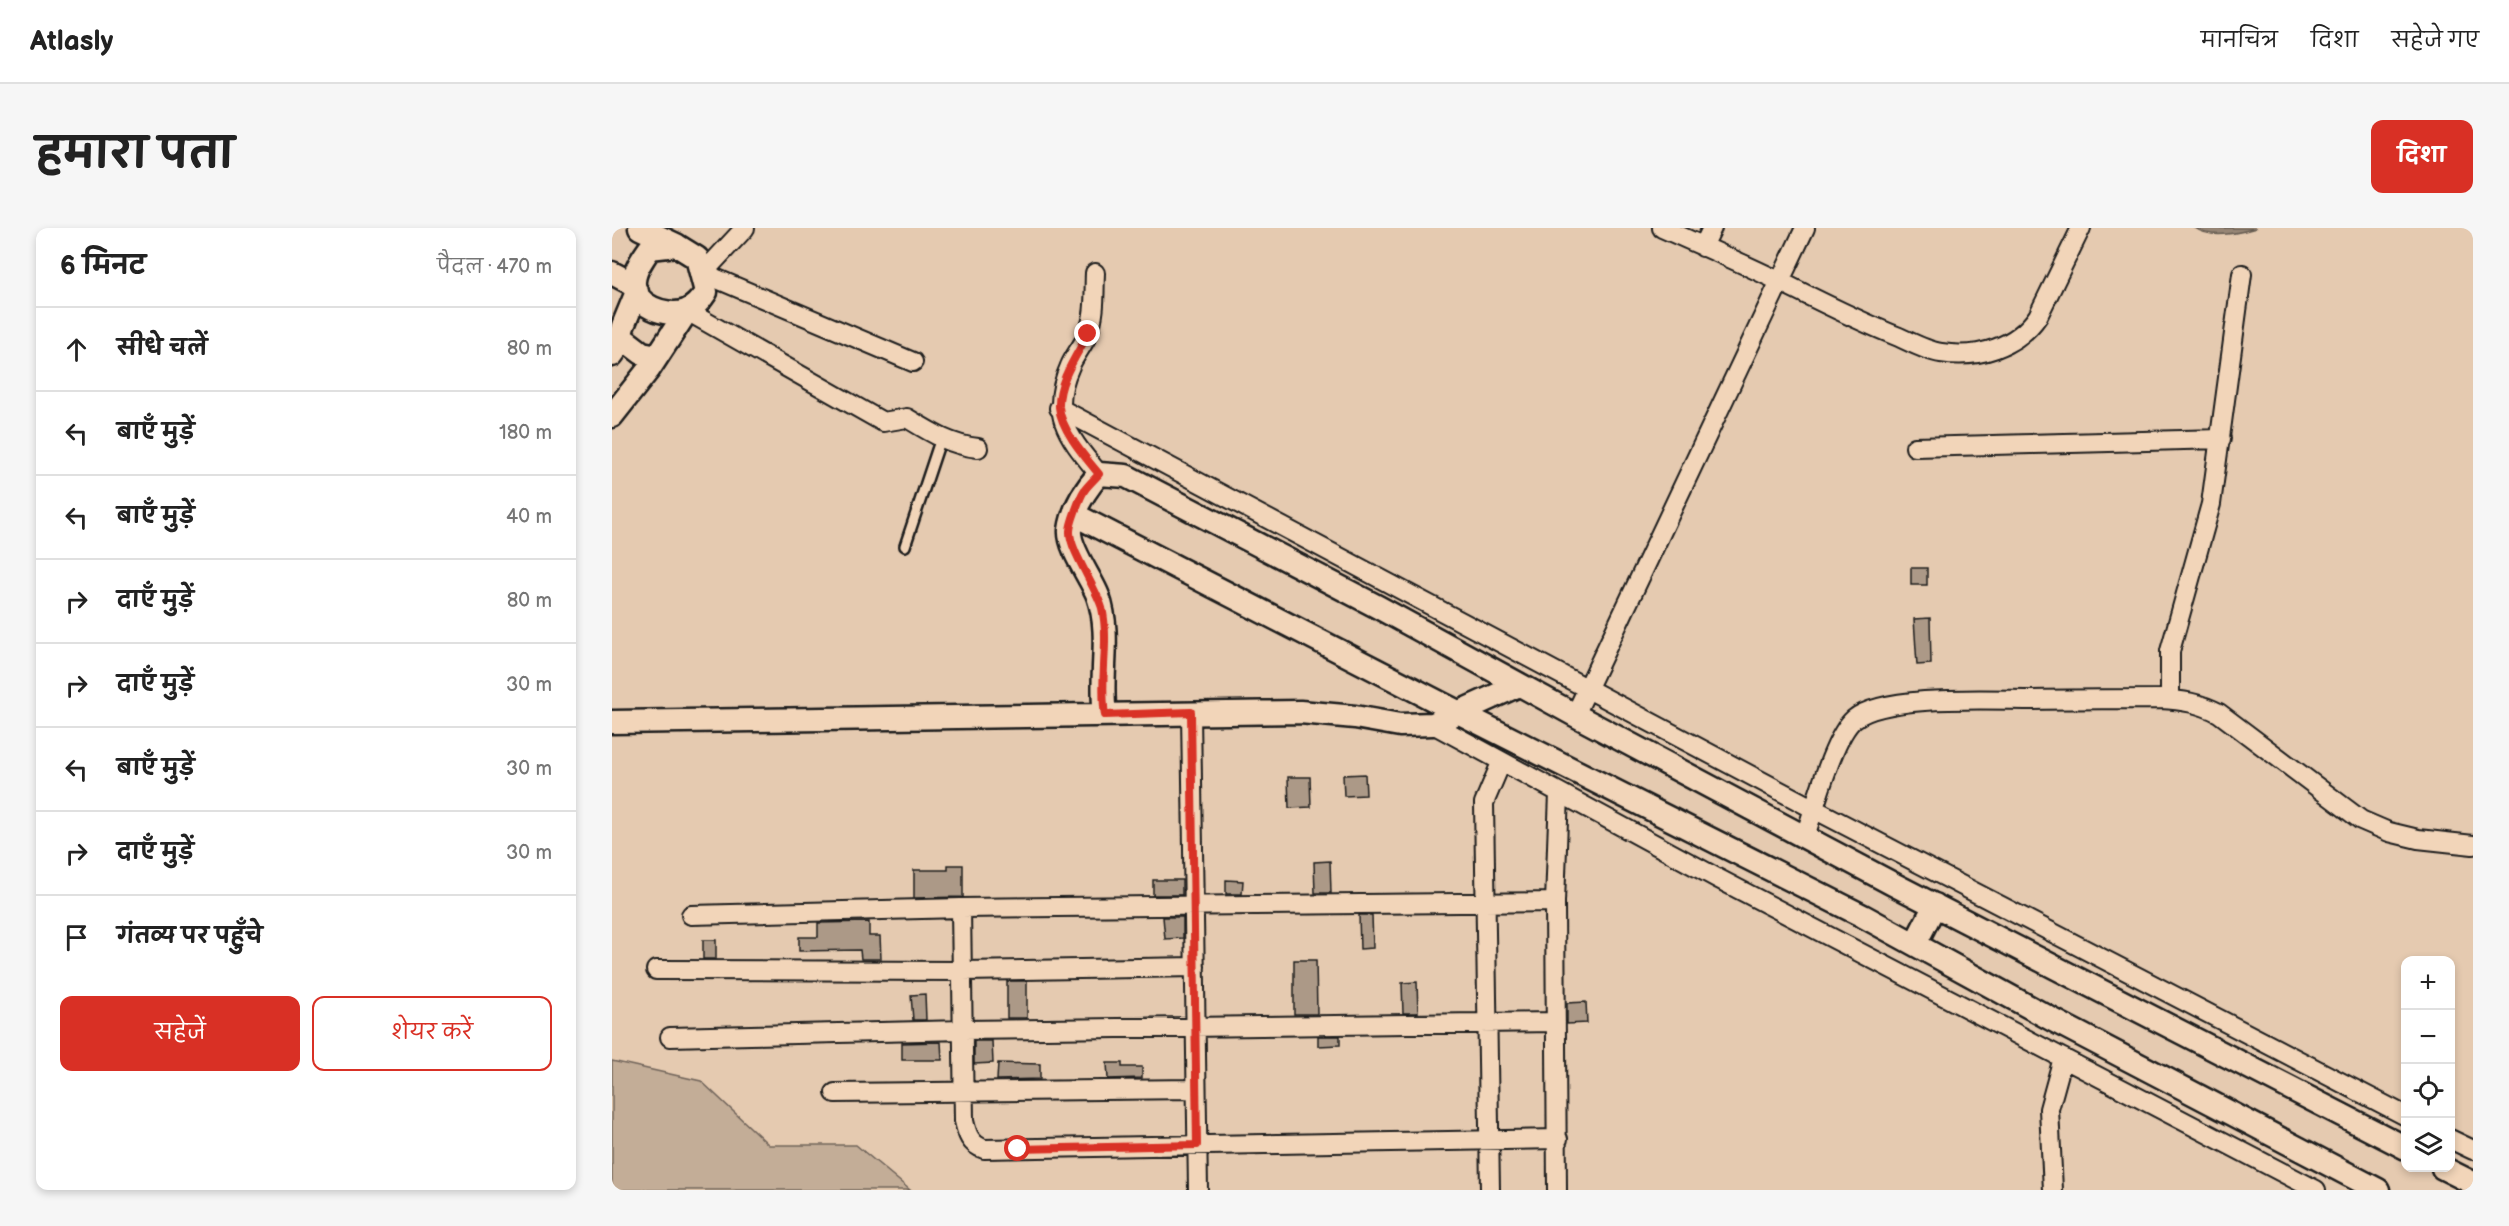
<!DOCTYPE html>
<html lang="hi">
<head>
<meta charset="utf-8">
<style>
	body { margin:0; font-family:"Balsamiq Sans","Playpen Sans Deva",sans-serif; background:#f6f6f6; color:#222 }
	.controls { position:absolute; right:18px; bottom:18px; display:grid; overflow:hidden; border-radius:12px; box-shadow:0 3px 9px #0003 }
	.controls button { width:54px; height:54px; display:grid; place-items:center; padding:0; border:0; border-bottom:2px solid #e0e0e0; background:#fff; color:#222; font:30px sans-serif }
	.stop { position:absolute; width:18px; height:18px; margin:-14px; border:4px solid #d93025; border-radius:50%; background:#fff }
	.stop.end { background:#d93025; border-color:#fff; box-shadow:0 2px 6px #0008 }
	.list { margin:0; padding:0; list-style:none }
	h2 { display:flex; justify-content:space-between; align-items:center; height:78px; margin:0; padding:0 24px; font-size:26px }
	h2 small { font-size:20px; font-weight:400; color:#767676 }
	.list li { display:grid; grid-template-columns:39px 1fr auto; gap:18px; align-items:center; box-sizing:border-box; height:84px; padding:0 24px; border-top:2px solid #e0e0e0 }
	.list b { display:block; font-size:22px; white-space:nowrap }
	.list em { font-size:20px; font-style:normal; color:#767676 }
	.actions { display:flex; gap:12px; padding:18px 24px }
	.actions a { flex:1; padding:14px 0; border:2px solid #d93025; border-radius:12px; text-align:center; font-size:21px; color:#d93025 }
	.actions .main { background:#d93025; color:#fff }
	.icon { flex:none; width:33px; height:33px; fill:none; stroke:currentColor; stroke-width:2; stroke-linecap:round; stroke-linejoin:round }
	.map { position:relative; flex:none; width:1861px; height:962px; overflow:hidden; border-radius:12px }
	header { display:flex; align-items:center; gap:36px; box-sizing:border-box; height:84px; padding:0 30px; background:#fff; border-bottom:2px solid #e0e0e0 }
	header strong { font-size:28px }
	nav { display:flex; gap:33px; margin-inline-start:auto; font-size:21px }
	.intro { display:flex; align-items:center; justify-content:space-between; box-sizing:border-box; height:144px; padding:0 36px }
	h1 { margin:0; font-size:42px }
	.button { padding:15px 27px; border-radius:12px; background:#d93025; color:#fff; font-size:21px; font-weight:700 }
	main { display:flex; gap:36px; padding:0 36px }
	aside { flex:1; background:#fff; border-radius:12px; box-shadow:0 3px 9px #0003 }
	.map>svg:first-child { display:block }
</style>
</head>
<body>
<header>
<strong>Atlasly</strong>
<nav><a>मानचित्र</a><a>दिशा</a><a>सहेजे गए</a></nav>
</header>
<div class="intro"><h1>हमारा पता</h1><a class="button">दिशा</a></div>
<main>
<aside>
<h2>6 मिनट<small>पैदल · 470 m</small></h2>
<ul class="list">
<li><svg class="icon" aria-label="ahead" viewBox="0 0 24 24"><path d="M12 20V5M6 11l6-6 6 6"/></svg><div><b>सीधे चलें</b></div><em>80 m</em></li>
<li><svg class="icon" aria-label="left" viewBox="0 0 24 24"><path d="M17 20v-9H6M10 6l-5 5 5 5"/></svg><div><b>बाएँ मुड़ें</b></div><em>180 m</em></li>
<li><svg class="icon" aria-label="left" viewBox="0 0 24 24"><path d="M17 20v-9H6M10 6l-5 5 5 5"/></svg><div><b>बाएँ मुड़ें</b></div><em>40 m</em></li>
<li><svg class="icon" aria-label="right" viewBox="0 0 24 24"><path d="M7 20v-9h11M14 6l5 5-5 5"/></svg><div><b>दाएँ मुड़ें</b></div><em>80 m</em></li>
<li><svg class="icon" aria-label="right" viewBox="0 0 24 24"><path d="M7 20v-9h11M14 6l5 5-5 5"/></svg><div><b>दाएँ मुड़ें</b></div><em>30 m</em></li>
<li><svg class="icon" aria-label="left" viewBox="0 0 24 24"><path d="M17 20v-9H6M10 6l-5 5 5 5"/></svg><div><b>बाएँ मुड़ें</b></div><em>30 m</em></li>
<li><svg class="icon" aria-label="right" viewBox="0 0 24 24"><path d="M7 20v-9h11M14 6l5 5-5 5"/></svg><div><b>दाएँ मुड़ें</b></div><em>30 m</em></li>
<li><svg class="icon" aria-label="arrive" viewBox="0 0 24 24"><path d="M6 21V4h12l-3 4 3 4H6"/></svg><div><b>गंतव्य पर पहुँचे</b></div></li>
</ul>
<div class="actions"><a class="main">सहेजें</a><a>शेयर करें</a></div>
</aside>
<div class="map">
<svg width="1861" height="962" viewBox="0 0 1861 962">
	<rect width="100%" height="100%" fill="#e5cab0"/>
	<filter id="ink" filterUnits="userSpaceOnUse"><feTurbulence type="fractalNoise" baseFrequency=".0167" numOctaves="2"/><feDisplacementMap in="SourceGraphic" scale="12" xChannelSelector="R" yChannelSelector="G"/><feConvolveMatrix kernelMatrix="1 2 1 2 8 2 1 2 1" color-interpolation-filters="sRGB"/></filter>
	<g filter="url(#ink)">
		<path fill="#c3ad97" stroke="#70645a" stroke-width="1.5" d="M0,833L89,853L157,917H244L298,962H0Z"/>
		<path fill="#968575" stroke="#655b51" stroke-width="1.5" d="M1583,0H1644C1627,5 1598,11 1583,0Z"/>
		<path fill="#ac9987" stroke="#1c1c1c" stroke-width="1.5" d="M1299,340H1315V357H1299Z
			M1318,390L1319,436L1305,437L1302,391Z
			M753,546L754,567L732,568L731,547Z
			M676,549H698L699,579L677,580Z
			M718,633L719,665H703L702,634Z
			M336,637H351V669L302,670V642H336Z
			M541,652H570V667H541Z
			M614,652L631,653L630,666H614Z
			M747,687H760L761,720L748,721Z
			M551,689H571V710L553,711Z
			M257,694V708H268L269,731H249L248,722L187,723V709H206V695Z
			M91,712H104V731H91Z
			M682,732H704L705,786H682Z
			M395,753H415V790H395Z
			M805,754L806,785H791L790,755Z
			M313,766L314,792H301L299,767Z
			M974,774L975,795L955,796V775Z
			M706,808H728V817L706,818Z
			M362,813H380L381,835L362,836Z
			M329,814L330,832H290V815Z
			M386,835L428,836V851L385,852Z
			M495,835H510V839H530V850L496,851Z"/>
		<g fill="none" stroke-linecap="round" stroke-linejoin="round">
			<defs>
				<path id="service" d="M293,318L329,210"/>
				<path id="minor" d="M133,0L91,45L301,134
					M1050,0C1095,20 1140,39 1183,61C1217,78 1251,95 1287,109C1300,115 1315,123 1329,125C1366,131 1405,119 1426,88L1469,0
					M1091,19L1100,0
					M483,45C482,64 484,86 476,105C472,117 463,126 458,138C436,187 457,209 487,246
					M75,83L271,194L295,190C318,204 338,217 366,220
					M447,180L1202,581L1794,888
					M1303,219L1609,211
					M1558,471V423L1599,276L1630,46
					M579,485L586,962
					M963,487L1193,0
					M821,496L1105,650L1704,962
					M1193,608C1203,580 1221,509 1242,491C1273,466 1379,472 1421,472C1463,471 1506,471 1548,471C1570,472 1588,475 1607,485L1749,592L1777,604L1806,611L1861,617
					M349,680L352,893C355,906 358,916 372,921L946,911
					M79,687L349,680L943,674
					M44,742L351,743L583,739
					M58,809L351,802L944,794
					M223,865L584,861
					M1838,911L1861,922
					M878,962L872,575L889,535
					M945,962L943,674L947,565
					M1441,962L1437,881L1451,830"/>
				<path id="tertiary" d="M28,0L64,17
					M64,17L85,30L94,64C89,72 83,79 74,83C55,90 20,78 22,53C23,41 31,30 38,20Z
					M0,45L21,56
					M9,109L30,125L45,128
					M0,127L5,120L11,98L25,64
					M0,188L37,141L75,83
					M463,287L832,477L1251,688L1441,792L1766,962
					M493,487C487,447 500,407 486,368C480,351 456,320 458,302C461,280 473,262 487,246L514,248L766,379L963,487L1281,656L1794,920
					M0,494L688,484L743,489L788,497L821,496L907,457
					M1303,716L1323,677
					M1831,940L1861,955"/>
			</defs>
			<use href="#service" stroke="#1c1c1c" stroke-width="14"/>
			<use href="#minor" stroke="#1c1c1c" stroke-width="22"/>
			<use href="#tertiary" stroke="#1c1c1c" stroke-width="27"/>
			<use href="#service" stroke="#f2d5b9" stroke-width="9"/>
			<use href="#minor" stroke="#f2d5b9" stroke-width="18"/>
			<use href="#tertiary" stroke="#f2d5b9" stroke-width="22"/>
		</g>
	</g>
	<g fill="none" stroke-linecap="round" stroke-linejoin="round" filter="url(#ink)">
		<path stroke="#d93025" stroke-width="8" d="M406,921L585,917L579,484L493,487C487,451 498,415 490,380C484,359 457,321 458,303C458,296 468,269 472,263C476,257 482,252 487,246C473,229 449,202 447,179C446,153 465,127 476,106"/>
	</g>
</svg>
<div class="controls">
<button>+</button>
<button>−</button>
<button><svg class="icon" aria-label="locate" viewBox="0 0 24 24"><circle cx="12" cy="12" r="6"/><path d="M12 2v4M12 18v4M2 12h4M18 12h4"/></svg></button>
<button><svg class="icon" aria-label="layers" viewBox="0 0 24 24"><path d="M12 4l9 5-9 5-9-5zM3 14l9 5 9-5"/></svg></button>
</div>
<div class="stop" style="left:406px;top:921px"></div>
<div class="stop end" style="left:476px;top:106px"></div>
</div>
</main>
</body>
</html>
